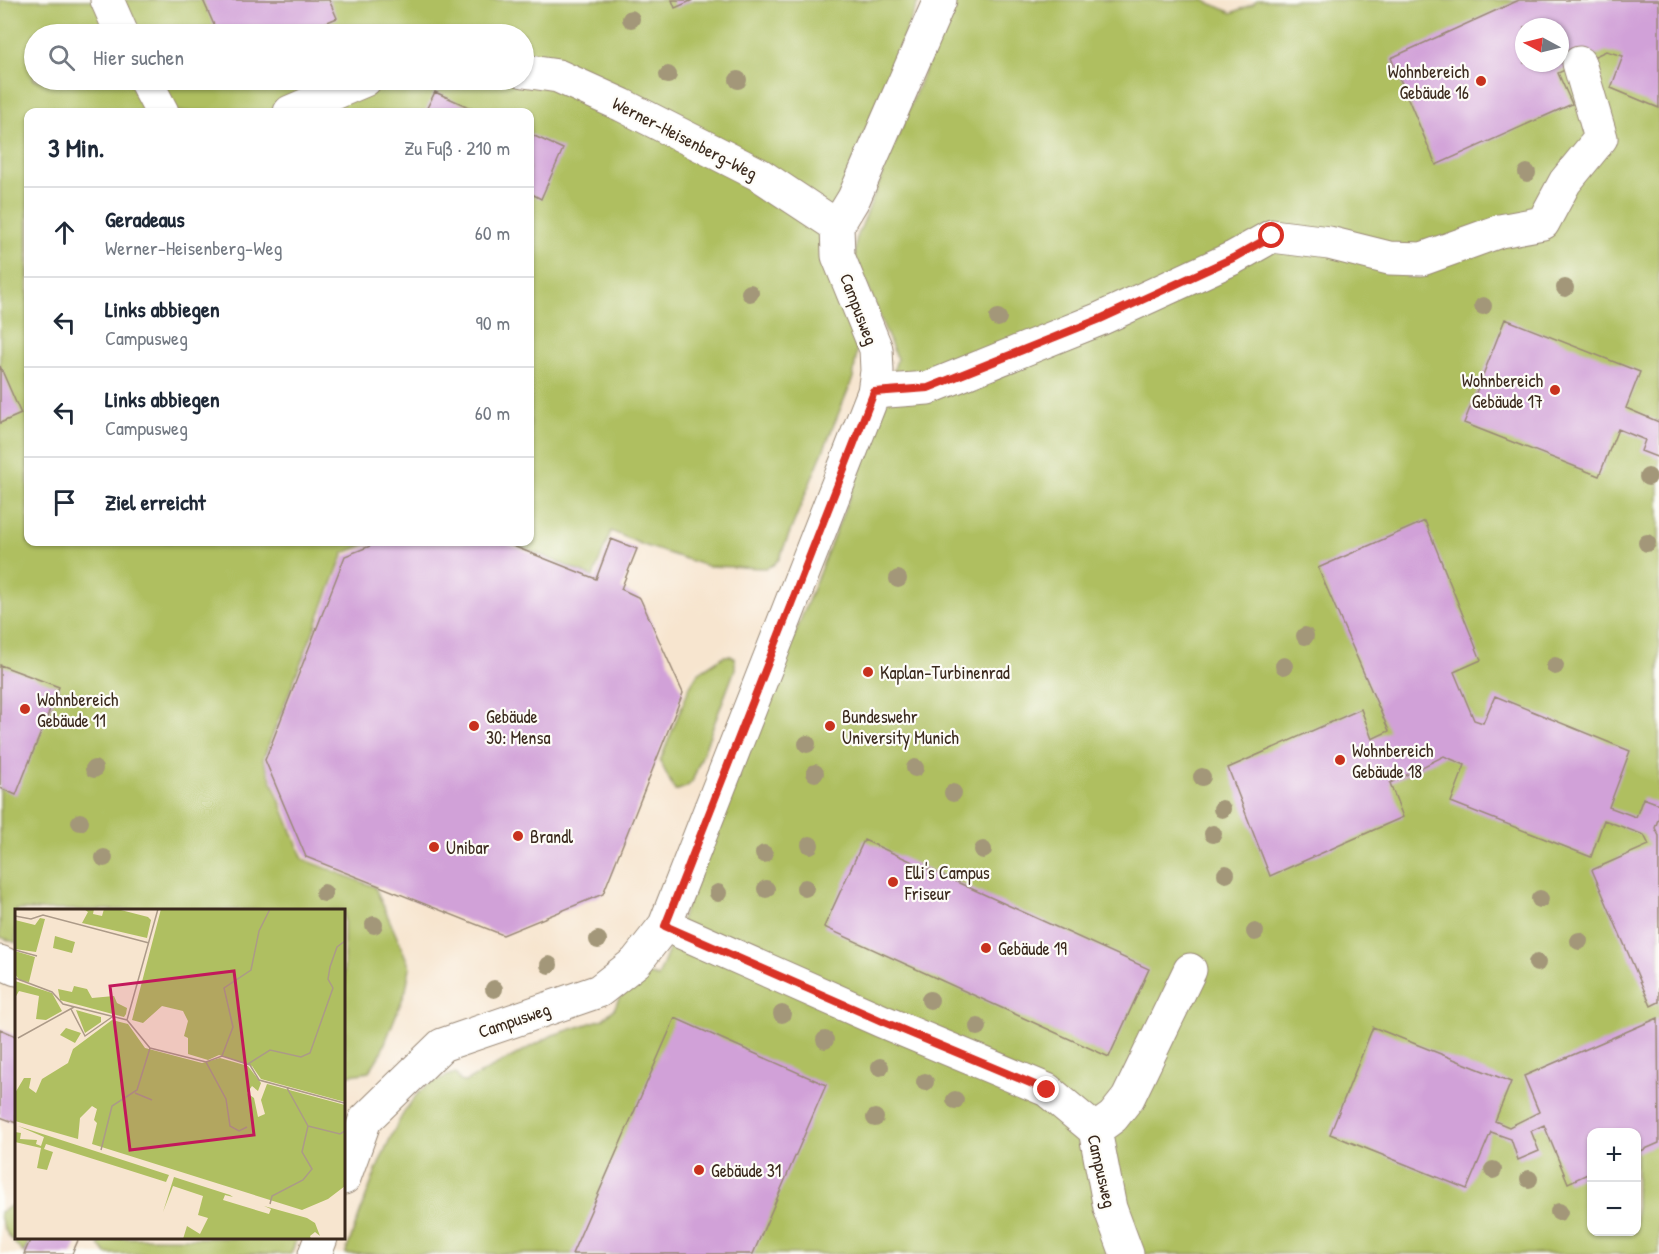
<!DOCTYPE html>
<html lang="de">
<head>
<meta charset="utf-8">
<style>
	body { margin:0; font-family:"Patrick Hand",sans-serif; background:#f2f2f3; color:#1f2937 }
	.controls { position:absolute; right:18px; bottom:18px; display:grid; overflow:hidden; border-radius:12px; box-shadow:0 2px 4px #0004 }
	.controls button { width:54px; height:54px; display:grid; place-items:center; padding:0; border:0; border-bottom:2px solid #e0e1e3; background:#fff; color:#1f2937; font:30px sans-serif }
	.compass { position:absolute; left:1515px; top:18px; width:54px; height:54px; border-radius:50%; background:#fff; box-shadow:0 2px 4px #0004; rotate:277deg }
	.stop { position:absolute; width:18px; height:18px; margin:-14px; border:4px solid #d93025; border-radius:50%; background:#fff }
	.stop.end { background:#d93025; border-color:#fff; box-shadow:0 2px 6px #0008 }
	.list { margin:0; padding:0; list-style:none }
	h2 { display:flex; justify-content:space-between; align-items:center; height:78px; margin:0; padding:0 24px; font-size:26px }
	h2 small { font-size:20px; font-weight:400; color:#747a83 }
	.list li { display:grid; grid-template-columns:39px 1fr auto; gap:18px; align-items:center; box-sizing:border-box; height:90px; padding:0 24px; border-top:2px solid #e0e1e3 }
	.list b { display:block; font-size:22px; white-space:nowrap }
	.list p { margin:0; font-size:20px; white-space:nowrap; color:#747a83 }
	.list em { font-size:20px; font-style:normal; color:#747a83 }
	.icon { flex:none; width:33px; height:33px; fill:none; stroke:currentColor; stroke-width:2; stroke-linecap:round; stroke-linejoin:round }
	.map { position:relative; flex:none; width:1659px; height:1254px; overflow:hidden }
	.search { position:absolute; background:#fff; box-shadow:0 2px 4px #0004; left:24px; top:24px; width:510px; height:66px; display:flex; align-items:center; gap:15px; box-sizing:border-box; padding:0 21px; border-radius:33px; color:#747a83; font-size:22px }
	.panel { position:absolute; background:#fff; box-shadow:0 2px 4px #0004; left:24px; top:108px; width:510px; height:438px; border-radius:12px }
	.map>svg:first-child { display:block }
</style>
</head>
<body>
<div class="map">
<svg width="1659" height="1254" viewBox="0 0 1659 1254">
	<rect width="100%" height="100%" fill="#fdfcf7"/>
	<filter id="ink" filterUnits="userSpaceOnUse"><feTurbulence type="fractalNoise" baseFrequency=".0167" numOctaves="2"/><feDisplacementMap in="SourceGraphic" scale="12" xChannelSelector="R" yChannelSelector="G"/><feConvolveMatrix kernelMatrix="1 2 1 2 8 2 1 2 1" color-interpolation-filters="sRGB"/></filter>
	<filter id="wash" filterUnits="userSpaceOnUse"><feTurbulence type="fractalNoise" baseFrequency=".008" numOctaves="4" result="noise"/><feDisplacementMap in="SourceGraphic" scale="24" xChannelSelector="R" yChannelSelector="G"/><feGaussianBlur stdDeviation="1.35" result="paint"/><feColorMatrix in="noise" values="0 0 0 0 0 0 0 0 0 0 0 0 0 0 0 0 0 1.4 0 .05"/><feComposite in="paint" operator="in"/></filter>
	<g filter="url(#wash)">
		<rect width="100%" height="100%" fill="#f7e5cf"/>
		<path fill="#afbf61" stroke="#757440" stroke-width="1.5" fill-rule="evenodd" d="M0,0H919L853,162L819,254L853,331L857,350L853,378L779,559L773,565L766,568L707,566L643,545L611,531L593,577L510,542H530V112H28V542H372L344,553L263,759L303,859L375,887L410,967L406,990L381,1053L369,1072L351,1075H344V910H16V943L0,937ZM34,34H524V80H34Z
			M953,0H1203L1232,13L1253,4L1257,0H1659V1254H345C361,1213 392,1112 425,1087C434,1080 446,1077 455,1073L460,1081L465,1082L553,1035L603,1019L614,1009L623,990L643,973L658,977L877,428L897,359L855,256L856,240ZM1524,27H1560V63H1524ZM1592,1132H1636V1232H1592Z
			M724,656H731L735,659V669L692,782L686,787L675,791L660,761L690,686L698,673Z
			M16,1203V1238H30L24,1253C12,1241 1,1230 0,1212Z
			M102,1238H297L291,1254H106L99,1245Z"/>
		<g id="blocks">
			<path fill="#d1a1d8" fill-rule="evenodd" d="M203,0H329L337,18L299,34H218Z
				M672,0H693L675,8Z
				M1519,0H1659V108L1611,88L1623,56L1606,51L1558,73L1572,104L1436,165L1391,58ZM1524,27H1560V63H1524Z
				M435,92L480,112H425Z
				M530,134L563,149L541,199L530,193Z
				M1505,319L1640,372L1626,408L1659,422V458L1641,451L1645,440L1618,429L1599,476L1464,423Z
				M0,366L21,414L0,423Z
				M1425,521L1481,660L1454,672L1474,720L1483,723L1495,696L1630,751L1609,807L1636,817L1643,798L1659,804V817L1655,828L1659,836V1002L1651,1006L1592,870L1649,845L1644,835L1604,820L1591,857L1451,802L1465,765L1444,756L1390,783L1403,817L1270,876L1228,768L1361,709L1372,739L1389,731L1318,568Z
				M611,539L637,549L621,589L640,598L683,693L603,894L503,935L306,857L265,760L345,556L380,542H503L596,579Z
				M0,665L59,687L16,795L0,788Z
				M864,840L1149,969L1109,1057L824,927Z
				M675,1018L826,1085L753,1254H572Z
				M1658,1018L1659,1143L1636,1153V1132H1592V1172L1568,1183L1544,1125L1531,1131L1539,1151L1518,1160L1511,1139L1491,1132L1467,1189L1330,1134L1373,1027L1511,1082L1495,1121L1509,1127L1539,1112L1524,1076Z
				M0,1029L16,1036V1123L0,1117Z
				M31,1238H79L72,1254H24Z"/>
		</g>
	</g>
	<g filter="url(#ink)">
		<use href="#blocks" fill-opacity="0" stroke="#998876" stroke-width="1.5"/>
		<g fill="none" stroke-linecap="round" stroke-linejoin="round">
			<defs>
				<path id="street" d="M107,0L122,34
					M524,71L558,76L622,105L760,175L837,226
					M145,80L162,112
					M290,112L365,80
					M874,392L928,388L1100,319L1233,258L1272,236L1329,243L1389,258L1422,259L1500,231L1543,223L1565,182L1601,138L1579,63
					M665,925L884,1022L1047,1090L1095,1130L1110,1208L1127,1254
					M0,962L16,969
					M1095,1130L1113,1117L1128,1098L1190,970
					M344,1178L365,1120L442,1045L599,991L636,962L665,925L874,392L877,371L876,349L838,256L837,226L854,198L940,0
					M315,1254L321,1238"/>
			</defs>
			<use href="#street" stroke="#998876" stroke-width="35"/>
			<use href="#street" stroke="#fff" stroke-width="33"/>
		</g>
		<g fill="#a39779">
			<circle cx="631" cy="19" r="9"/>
			<circle cx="668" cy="75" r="9"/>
			<circle cx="738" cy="80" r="9"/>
			<circle cx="1527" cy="173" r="9"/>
			<circle cx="1565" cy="288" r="9"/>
			<circle cx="750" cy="293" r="9"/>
			<circle cx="1483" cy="306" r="9"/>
			<circle cx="998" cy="318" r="9"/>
			<circle cx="1648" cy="477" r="9"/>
			<circle cx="1647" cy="543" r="9"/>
			<circle cx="898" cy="579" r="9"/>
			<circle cx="1305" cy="636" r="9"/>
			<circle cx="1284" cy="666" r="9"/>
			<circle cx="1555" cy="666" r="9"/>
			<circle cx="807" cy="744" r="9"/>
			<circle cx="915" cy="768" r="9"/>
			<circle cx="94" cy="769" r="9"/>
			<circle cx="815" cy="773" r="9"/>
			<circle cx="1202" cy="777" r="9"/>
			<circle cx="953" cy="793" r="9"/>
			<circle cx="1222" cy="809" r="9"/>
			<circle cx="80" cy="822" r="9"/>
			<circle cx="1213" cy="834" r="9"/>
			<circle cx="810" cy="845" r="9"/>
			<circle cx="983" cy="850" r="9"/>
			<circle cx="764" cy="854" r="9"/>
			<circle cx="104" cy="858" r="9"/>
			<circle cx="1226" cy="874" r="9"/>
			<circle cx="805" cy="888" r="9"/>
			<circle cx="766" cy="889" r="9"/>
			<circle cx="324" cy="893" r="9"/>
			<circle cx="718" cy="893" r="9"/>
			<circle cx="1540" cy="899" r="9"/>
			<circle cx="374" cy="925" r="9"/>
			<circle cx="1255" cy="932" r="9"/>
			<circle cx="598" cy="940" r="9"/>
			<circle cx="1579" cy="941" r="9"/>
			<circle cx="1537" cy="963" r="9"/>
			<circle cx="549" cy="965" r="9"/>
			<circle cx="494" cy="989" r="9"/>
			<circle cx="930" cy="1000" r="9"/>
			<circle cx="782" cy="1014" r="9"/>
			<circle cx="978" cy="1027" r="9"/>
			<circle cx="825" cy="1040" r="9"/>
			<circle cx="880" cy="1067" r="9"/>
			<circle cx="925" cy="1082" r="9"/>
			<circle cx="955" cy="1100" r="9"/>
			<circle cx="875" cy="1118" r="9"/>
			<circle cx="1493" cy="1170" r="9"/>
			<circle cx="1529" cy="1179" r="9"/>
			<circle cx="1559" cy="1212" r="9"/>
		</g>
	</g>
	<g fill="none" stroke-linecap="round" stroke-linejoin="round" filter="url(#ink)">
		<path stroke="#d93025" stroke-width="8" d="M1047,1090L884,1022L665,926L874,392L928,388L1100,319L1233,258L1272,236"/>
	</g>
	<g fill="#c8321e" stroke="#fdfcf7" stroke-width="2">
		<circle cx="1481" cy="81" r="6"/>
		<circle cx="1555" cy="390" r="6"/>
		<circle cx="868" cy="672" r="6"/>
		<circle cx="25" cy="709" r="6"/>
		<circle cx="474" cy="726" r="6"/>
		<circle cx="830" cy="726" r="6"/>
		<circle cx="1340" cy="760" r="6"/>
		<circle cx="518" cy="836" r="6"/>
		<circle cx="434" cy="847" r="6"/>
		<circle cx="893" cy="882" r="6"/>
		<circle cx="986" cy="948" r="6"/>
		<circle cx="699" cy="1170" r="6"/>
	</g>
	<g text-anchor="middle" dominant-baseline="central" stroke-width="4.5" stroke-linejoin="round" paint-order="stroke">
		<g font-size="18" fill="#3b2a1e" stroke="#fdfcf7" text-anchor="start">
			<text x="1469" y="71" text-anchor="end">Wohnbereich<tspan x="1469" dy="21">Gebäude 16</tspan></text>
			<text x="1543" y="380" text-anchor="end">Wohnbereich<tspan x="1543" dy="21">Gebäude 17</tspan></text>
			<text x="880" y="672">Kaplan-Turbinenrad</text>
			<text x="37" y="699">Wohnbereich<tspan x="37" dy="21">Gebäude 11</tspan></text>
			<text x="486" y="716">Gebäude<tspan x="486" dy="21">30: Mensa</tspan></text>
			<text x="842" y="716">Bundeswehr<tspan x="842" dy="21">University Munich</tspan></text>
			<text x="1352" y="750">Wohnbereich<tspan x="1352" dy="21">Gebäude 18</tspan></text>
			<text x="530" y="836">Brandl</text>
			<text x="446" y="847">Unibar</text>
			<text x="905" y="872">Elli's Campus<tspan x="905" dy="21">Friseur</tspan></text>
			<text x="998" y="948">Gebäude 19</text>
			<text x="711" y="1170">Gebäude 31</text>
		</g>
		<g font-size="18" fill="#3b2a1e" stroke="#fdfcf7">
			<text transform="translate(685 138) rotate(27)">Werner-Heisenberg-Weg</text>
			<text transform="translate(859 309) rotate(69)">Campusweg</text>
			<text transform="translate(514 1020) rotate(-19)">Campusweg</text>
			<text transform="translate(1102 1171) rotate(77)">Campusweg</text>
		</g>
	</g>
	<g transform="translate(15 909)">
		<rect width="330" height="330" fill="#f7e5cf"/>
		<path d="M69,0H79L78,5L87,7L89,0H102L133,8L136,11L132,29L67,14L73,3ZM146,0H330V193L246,170L237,157L204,146L193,151L173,145V129L169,127L173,112L168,102L147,97L128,114L117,111ZM25,9L30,10L21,43L0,40V11L20,16ZM40,27L60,33L57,44L38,39ZM0,42L20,48L14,73L5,72L0,65ZM0,72L37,84L47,102L31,111L21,110L24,87L4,82L0,89ZM59,77L72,80L77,89L99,87L102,94L112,99L111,105L109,108L45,91L43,80L57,83ZM61,101L86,108V113L70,124ZM97,111L113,115L130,139L187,154L205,149L233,157L246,174L243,182L237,177L232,184L239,189L243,208L250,205L246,191L252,175L330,196V277L313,290L287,301L77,235L82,214L79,211L82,200L77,197L65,209L63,230L0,212V184L9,169H16L14,179L21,184L27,170L53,154L58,140ZM51,119L66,124L60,134L45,126ZM3,217L154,266L151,273L31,235L29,240L38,243L32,261L22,259L26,239L0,233V223L6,224L5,230L22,231L21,235L26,237L29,228ZM159,268L215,286L218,288L210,286L208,291L254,305L256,300L249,297L292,309L300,314L305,327L300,323L295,327L296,330H168L172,317L185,325L193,309L183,306L188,287L158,277L148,303Z" fill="#afbf61"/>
		<path fill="none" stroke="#ac9a88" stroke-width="1.5" d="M0,7L16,10L28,6L134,34M0,41L22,47M0,69L37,83L48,95L112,111L135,139L191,153L207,147L235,156L244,171L329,194M56,100L70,127L97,108M112,111L143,0M3,129L59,98M207,147L218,118L209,79L236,61L244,22L255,0M191,153L211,190L215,217L224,222L232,218M233,155L255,141L286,148L295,144L318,79L313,70L315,58L322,38L330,32M120,184L137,191M293,217L325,225L330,222M86,241L97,197L122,181L135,139M255,295L257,287L288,271L297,260L287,243L293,217L272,179"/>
		<path fill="#c2185b" fill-opacity="0.15" stroke="#c2185b" stroke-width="3" d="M219,62L239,226L115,241L95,77Z"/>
		<rect width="330" height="330" fill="none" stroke="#3b2a1e" stroke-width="3"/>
	</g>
</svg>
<div class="controls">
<button>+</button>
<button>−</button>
</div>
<svg class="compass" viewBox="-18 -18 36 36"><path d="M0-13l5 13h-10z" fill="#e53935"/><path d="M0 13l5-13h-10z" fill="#747a83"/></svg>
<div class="stop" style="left:1272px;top:236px"></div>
<div class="stop end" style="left:1047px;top:1090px"></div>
<div class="search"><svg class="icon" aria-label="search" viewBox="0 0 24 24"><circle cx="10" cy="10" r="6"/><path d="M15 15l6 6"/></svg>Hier suchen</div>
<section class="panel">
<h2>3 Min.<small>Zu Fuß · 210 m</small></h2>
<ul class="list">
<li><svg class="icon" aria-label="ahead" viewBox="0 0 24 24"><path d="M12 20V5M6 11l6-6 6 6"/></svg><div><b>Geradeaus</b><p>Werner-Heisenberg-Weg</p></div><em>60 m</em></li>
<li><svg class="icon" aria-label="left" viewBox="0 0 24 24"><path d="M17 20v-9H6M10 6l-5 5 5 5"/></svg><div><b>Links abbiegen</b><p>Campusweg</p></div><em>90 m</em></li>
<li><svg class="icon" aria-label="left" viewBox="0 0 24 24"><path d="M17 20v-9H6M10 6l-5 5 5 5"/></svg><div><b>Links abbiegen</b><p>Campusweg</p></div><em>60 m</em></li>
<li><svg class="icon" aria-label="arrive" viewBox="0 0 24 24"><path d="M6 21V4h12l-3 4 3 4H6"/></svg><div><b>Ziel erreicht</b></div></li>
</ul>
</section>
</div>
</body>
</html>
